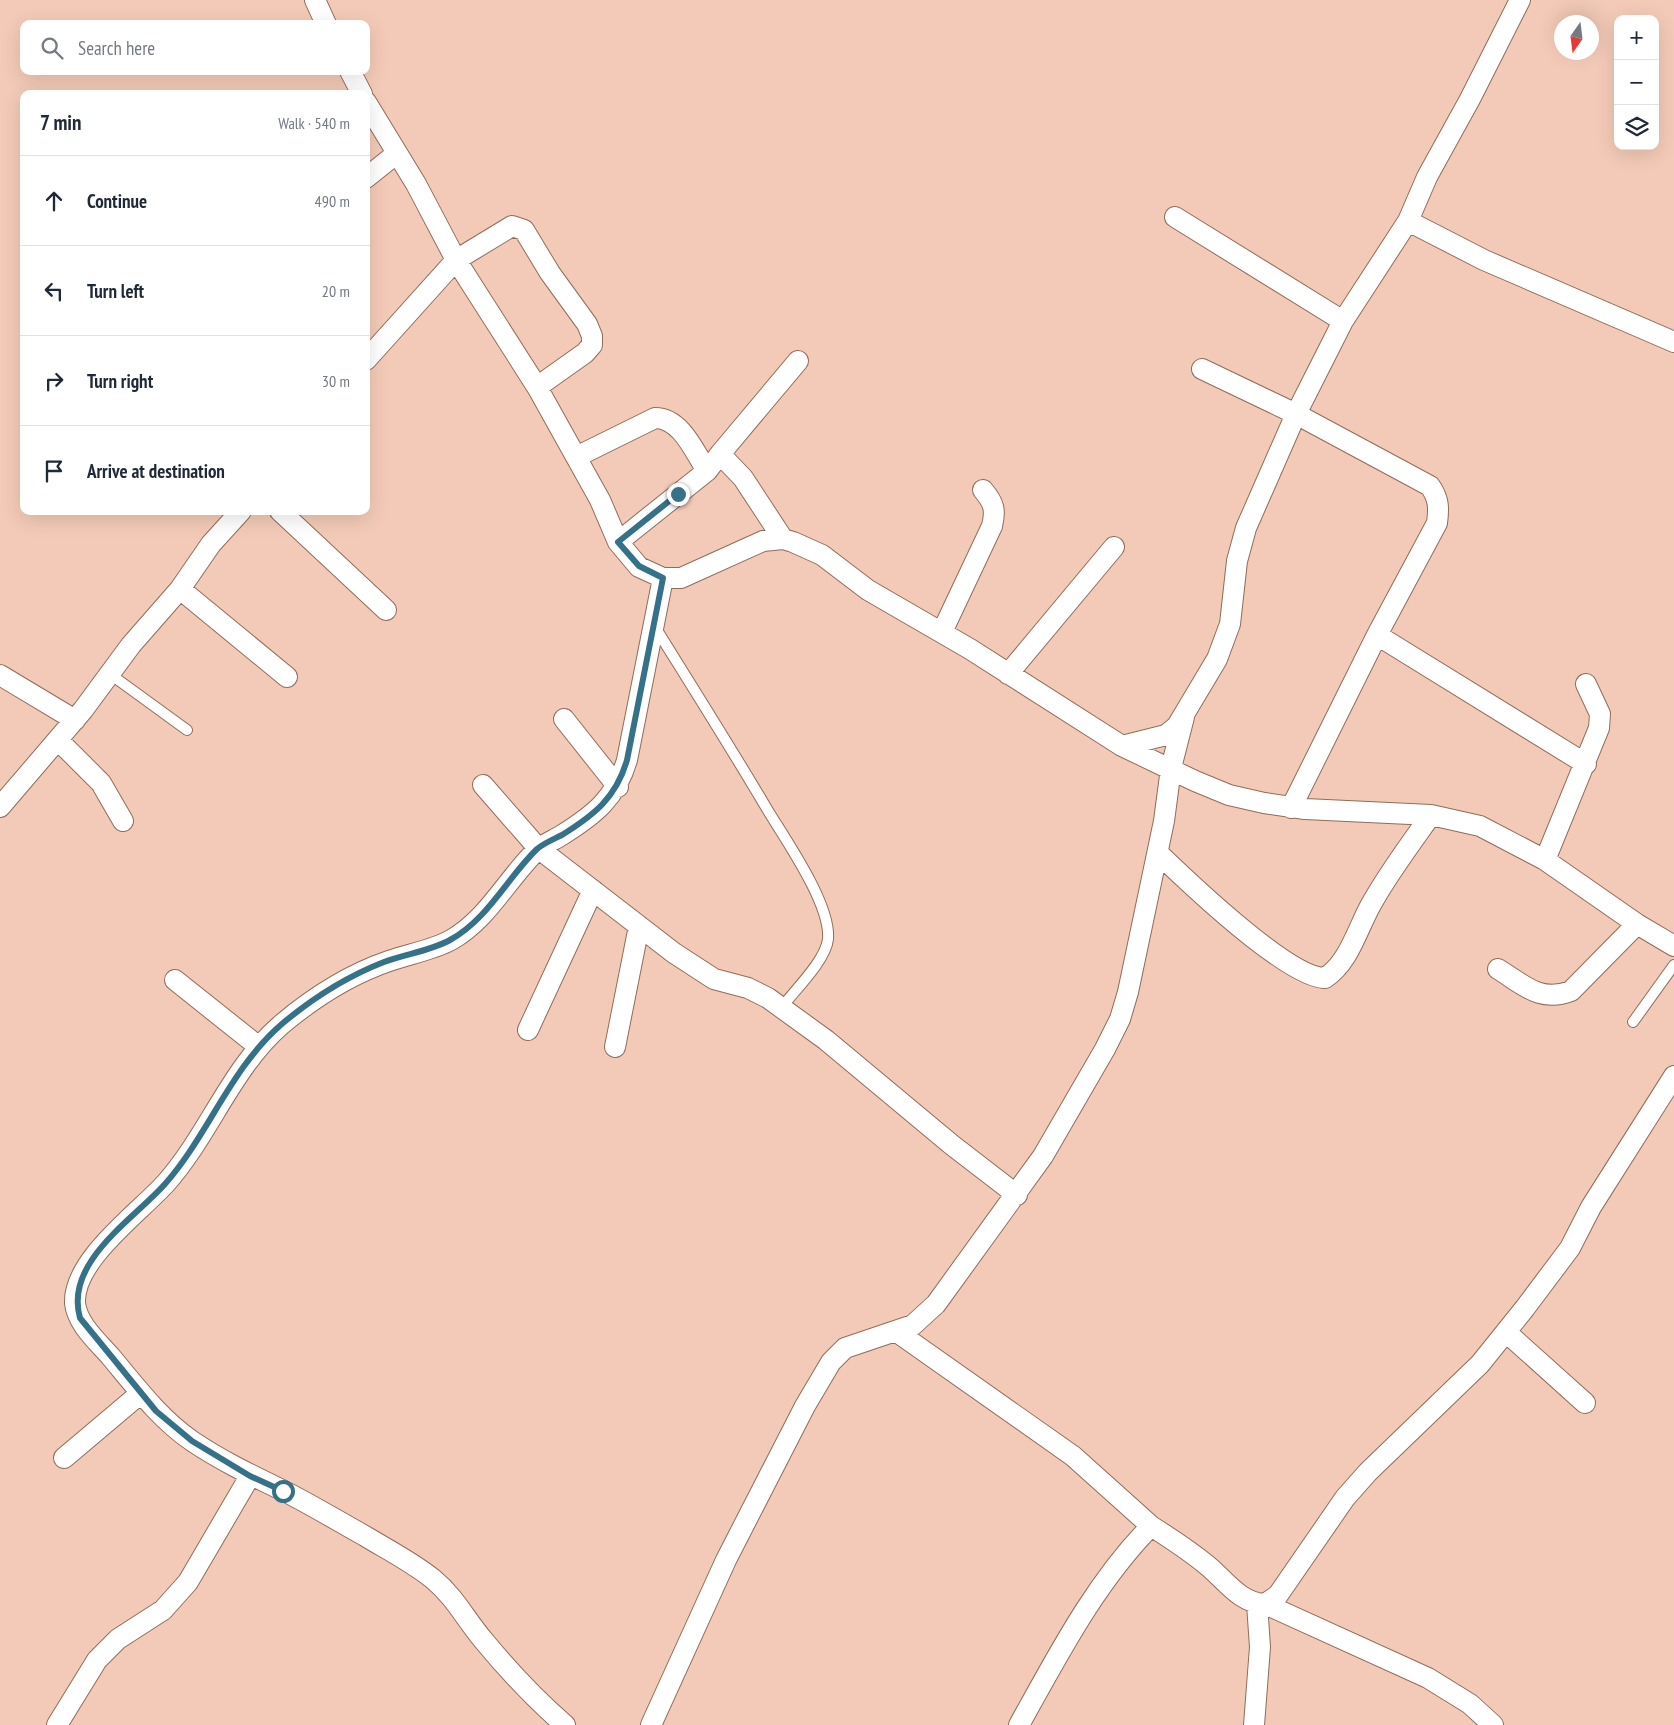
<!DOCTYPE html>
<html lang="en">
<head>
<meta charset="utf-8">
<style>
	body { margin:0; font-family:"PT Sans Narrow",sans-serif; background:#f6f6f7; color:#1f2937 }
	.controls { position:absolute; right:15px; top:15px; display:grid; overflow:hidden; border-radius:10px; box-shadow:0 5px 20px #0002 }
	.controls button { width:45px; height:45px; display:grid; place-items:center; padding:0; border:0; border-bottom:1px solid #e0e1e3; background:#fff; color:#1f2937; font:25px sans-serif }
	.compass { position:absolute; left:1554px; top:15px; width:45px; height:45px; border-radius:50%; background:#fff; box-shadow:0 5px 20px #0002; rotate:194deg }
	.stop { position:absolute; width:15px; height:15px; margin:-11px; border:4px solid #357188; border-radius:50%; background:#fff }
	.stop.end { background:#357188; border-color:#fff; box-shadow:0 1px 5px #0008 }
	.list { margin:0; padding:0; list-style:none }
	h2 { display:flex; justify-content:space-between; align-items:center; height:65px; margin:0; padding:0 20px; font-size:21px }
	h2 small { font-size:16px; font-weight:400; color:#747a83 }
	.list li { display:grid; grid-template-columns:32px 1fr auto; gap:15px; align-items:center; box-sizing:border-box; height:90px; padding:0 20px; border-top:1px solid #e0e1e3 }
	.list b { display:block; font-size:19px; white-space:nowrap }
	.list em { font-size:16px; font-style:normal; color:#747a83 }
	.icon { flex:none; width:28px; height:28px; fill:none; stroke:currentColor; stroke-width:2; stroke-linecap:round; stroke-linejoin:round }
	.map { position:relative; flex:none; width:1674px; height:1725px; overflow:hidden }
	.search { position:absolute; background:#fff; box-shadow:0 5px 20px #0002; left:20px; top:20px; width:350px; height:55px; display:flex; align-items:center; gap:12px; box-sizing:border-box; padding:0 18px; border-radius:10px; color:#747a83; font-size:19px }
	.panel { position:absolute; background:#fff; box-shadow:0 5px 20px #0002; left:20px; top:90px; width:350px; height:425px; border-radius:10px }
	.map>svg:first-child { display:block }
</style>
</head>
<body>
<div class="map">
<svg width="1674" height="1725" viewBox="0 0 1674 1725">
	<rect width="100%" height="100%" fill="#f3cab7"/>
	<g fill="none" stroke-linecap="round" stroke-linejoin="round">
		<defs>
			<path id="lane" d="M655,627C693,688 731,748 767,809C785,839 831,904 828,939C826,960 795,990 781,1008
				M110,674L187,730
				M1633,1022L1674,965"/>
			<path id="street" d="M315,0L326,24
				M350,71L362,94
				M366,102L416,184L456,260L537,387L600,500L618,542L639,567L663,578H681L763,541L783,539L793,542L822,555L868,590L970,649L1122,746L1195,781L1229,795L1264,803L1305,809L1431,815L1480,826L1545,860L1637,924L1674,946
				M366,178L396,154
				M1175,217L1343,321
				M1408,221L1484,260L1674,342
				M366,360L456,260L512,226L524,230L550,273L587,324L592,336V345L585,353L537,387
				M1202,369L1296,414L1430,486C1439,499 1439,508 1437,523L1377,635L1291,808
				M720,454L798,361
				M576,457L655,418C681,418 694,451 707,471
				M280,511L386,610
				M618,542L707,471L720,454L743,478L783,539
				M180,589L287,677
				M942,632L992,526C996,510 994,503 983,490
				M1377,635L1586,764
				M1008,674L1114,547
				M0,675L75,720
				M564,719L618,787
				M58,740L101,783L123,821
				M1122,746L1166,735L1177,726L1217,659L1230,624L1237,561L1246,528L1296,414L1343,321L1408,221L1427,177L1470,99L1520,0
				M483,785L538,848L674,953L714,979L748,988L768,998L826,1040L952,1145L1017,1195
				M0,807L83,710L131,645L180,589L211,544L241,511
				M1158,853C1187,881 1288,978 1325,978C1350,962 1358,926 1373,901C1390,871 1411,843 1431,815
				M1545,860L1599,728L1600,714L1586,684
				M1498,969C1524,985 1540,1003 1571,991L1637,924
				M175,980L259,1047
				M528,1030L593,890
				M615,1047L639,926
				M897,1332L1073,1456L1151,1526
				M1506,1332L1585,1403
				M64,1458L141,1393
				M1265,1604L1428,1678L1470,1704L1493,1725
				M57,1725L97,1660L118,1639L163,1610L188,1582L250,1476
				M565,1725C536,1700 508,1670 484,1641C466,1620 455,1597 433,1579C412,1562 388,1550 365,1536C338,1521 310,1504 282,1490C251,1475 220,1460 192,1441C160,1419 136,1387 111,1357C98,1342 77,1324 75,1303C73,1260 140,1212 166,1183C210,1133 231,1068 282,1024C313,998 351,974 389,961C409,954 433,950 451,940C488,919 507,879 537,850C544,844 554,840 562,835C594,815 616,798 627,760L663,578
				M651,1725L726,1560L805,1406L831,1362L845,1348L913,1325L936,1304L1043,1156L1105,1049L1120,1019L1128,992L1164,821L1171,768L1184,717
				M1019,1725C1058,1655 1095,1583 1151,1526C1170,1538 1190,1551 1208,1566C1226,1581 1240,1603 1265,1604L1278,1595L1345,1498L1368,1472L1480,1364L1525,1308L1570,1248L1591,1207L1674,1076
				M1254,1725L1260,1647L1257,1604"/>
		</defs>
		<use href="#lane" stroke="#906c5b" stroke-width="12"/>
		<use href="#street" stroke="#906c5b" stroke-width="22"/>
		<use href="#lane" stroke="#fff" stroke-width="10"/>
		<use href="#street" stroke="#fff" stroke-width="20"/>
	</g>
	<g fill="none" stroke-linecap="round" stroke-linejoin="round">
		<path stroke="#357188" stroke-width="6" d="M283,1491L250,1476L192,1441L156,1411L80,1318C64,1262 133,1220 165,1184C209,1134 231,1067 283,1023C313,998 348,976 384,962C405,954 430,951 450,940C488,919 507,878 537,849C544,843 554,839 562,835C594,815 616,798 627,760L663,578L639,566L618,542L678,494"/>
	</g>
</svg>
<div class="controls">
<button>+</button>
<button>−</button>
<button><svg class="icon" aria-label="layers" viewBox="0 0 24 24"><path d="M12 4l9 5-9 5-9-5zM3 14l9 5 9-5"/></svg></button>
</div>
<svg class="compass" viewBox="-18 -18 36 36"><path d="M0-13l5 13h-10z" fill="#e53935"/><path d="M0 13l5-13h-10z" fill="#747a83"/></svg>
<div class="stop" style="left:283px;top:1491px"></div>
<div class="stop end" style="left:678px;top:494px"></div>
<div class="search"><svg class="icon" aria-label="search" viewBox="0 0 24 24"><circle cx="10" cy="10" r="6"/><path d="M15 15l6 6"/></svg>Search here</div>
<section class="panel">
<h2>7 min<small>Walk · 540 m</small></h2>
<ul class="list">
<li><svg class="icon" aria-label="ahead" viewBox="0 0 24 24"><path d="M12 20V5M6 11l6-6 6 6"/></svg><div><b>Continue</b></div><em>490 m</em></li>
<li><svg class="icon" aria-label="left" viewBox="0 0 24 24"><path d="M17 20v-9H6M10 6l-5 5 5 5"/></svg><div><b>Turn left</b></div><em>20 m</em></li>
<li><svg class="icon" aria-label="right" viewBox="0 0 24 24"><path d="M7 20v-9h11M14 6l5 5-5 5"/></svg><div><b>Turn right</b></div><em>30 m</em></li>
<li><svg class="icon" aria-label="arrive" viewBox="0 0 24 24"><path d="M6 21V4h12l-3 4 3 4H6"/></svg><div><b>Arrive at destination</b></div></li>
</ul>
</section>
</div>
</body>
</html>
